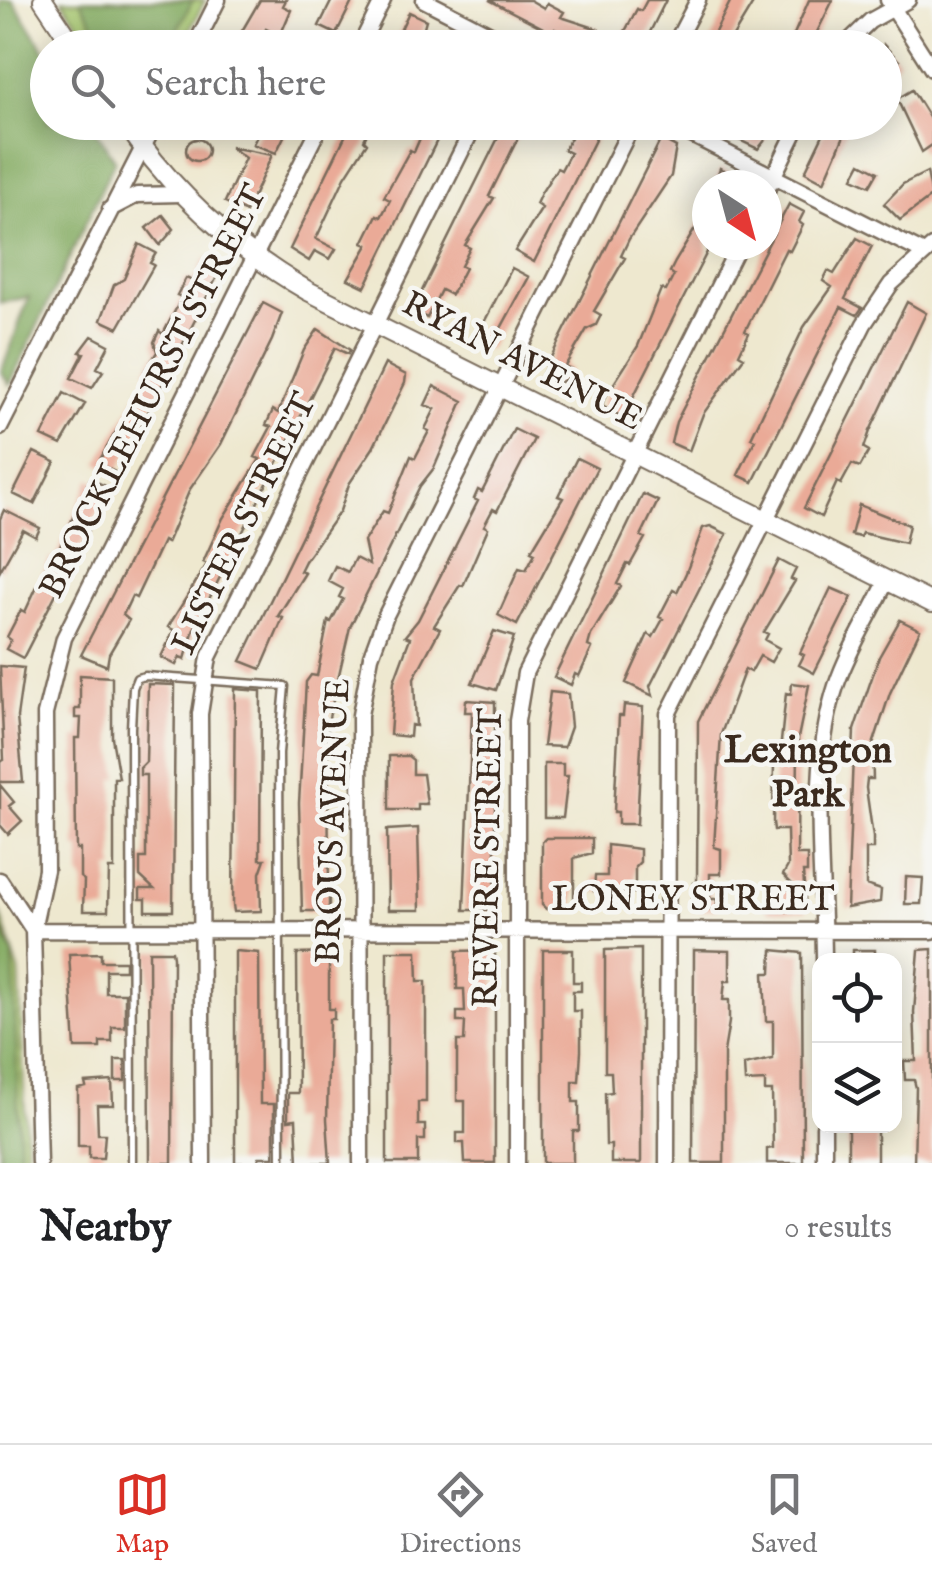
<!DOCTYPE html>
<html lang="en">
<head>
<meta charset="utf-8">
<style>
	body { margin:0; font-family:"IM FELL English",serif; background:#f2f2f2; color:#202124 }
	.controls { position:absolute; right:30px; bottom:30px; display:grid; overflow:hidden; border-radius:20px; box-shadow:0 5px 25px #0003 }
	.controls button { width:90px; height:90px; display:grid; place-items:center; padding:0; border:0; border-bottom:2px solid #e0e0e0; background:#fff; color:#202124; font:50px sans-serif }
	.compass { position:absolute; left:692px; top:170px; width:90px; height:90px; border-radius:50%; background:#fff; box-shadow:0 5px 25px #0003; rotate:144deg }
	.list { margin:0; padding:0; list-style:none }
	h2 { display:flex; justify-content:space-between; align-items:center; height:130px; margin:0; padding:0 40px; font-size:42px }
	h2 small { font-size:32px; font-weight:400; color:#757577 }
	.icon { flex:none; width:55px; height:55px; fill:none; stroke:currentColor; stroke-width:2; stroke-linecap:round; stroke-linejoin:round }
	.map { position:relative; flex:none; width:932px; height:1163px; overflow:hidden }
	.search { position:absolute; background:#fff; box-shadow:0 5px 25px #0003; left:30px; right:30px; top:30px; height:110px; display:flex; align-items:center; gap:25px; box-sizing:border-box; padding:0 35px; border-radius:55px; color:#757577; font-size:38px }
	.sheet { height:280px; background:#fff }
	nav { display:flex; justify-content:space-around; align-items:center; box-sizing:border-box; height:140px; border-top:2px solid #e0e0e0; background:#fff; font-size:28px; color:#757577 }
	nav a { display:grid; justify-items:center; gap:5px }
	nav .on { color:#d93025 }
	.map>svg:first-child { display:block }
</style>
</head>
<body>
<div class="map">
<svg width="932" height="1163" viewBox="0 0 932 1163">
	<rect width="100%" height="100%" fill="#f6f6f2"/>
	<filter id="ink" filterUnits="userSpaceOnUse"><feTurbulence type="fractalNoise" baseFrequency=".01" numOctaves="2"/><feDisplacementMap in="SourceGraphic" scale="20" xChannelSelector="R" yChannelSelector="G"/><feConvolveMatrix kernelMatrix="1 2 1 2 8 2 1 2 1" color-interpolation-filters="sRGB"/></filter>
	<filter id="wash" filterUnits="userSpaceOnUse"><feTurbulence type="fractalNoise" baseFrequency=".0048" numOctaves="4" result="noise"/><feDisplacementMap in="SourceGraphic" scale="40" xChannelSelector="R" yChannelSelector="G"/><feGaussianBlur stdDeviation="2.25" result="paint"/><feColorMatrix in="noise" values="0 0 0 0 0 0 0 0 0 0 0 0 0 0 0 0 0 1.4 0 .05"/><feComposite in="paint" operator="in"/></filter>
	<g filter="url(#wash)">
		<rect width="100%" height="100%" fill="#eee8cf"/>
		<path fill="#a4c46d" stroke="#707746" stroke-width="2.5" d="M62,0H205L181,48L94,47Z
			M0,911L19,971L27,1163H0Z"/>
		<path fill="#83aa60" stroke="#5f6a3f" stroke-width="2.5" d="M0,0H13L47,54L48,122L91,123L115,160L10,385L1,372L29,297L0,303Z
			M80,0H193L168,47L107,48Z
			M0,924L13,955L20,1163H0Z"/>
		<g id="blocks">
			<path fill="#eaaa97" d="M260,0H286L283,6L291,10L280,36L266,29L257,48H232Z
				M332,0H353L336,34L319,26Z
				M489,0H530L544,8L547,3L564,12L561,17L598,29L589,48H582L555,29L553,33Z
				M647,0H666L642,48H616L637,9L641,11Z
				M731,0H755L726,48H707Z
				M809,0H833L809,48H788Z
				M409,12L426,20L418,48H392Z
				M884,45L899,61L884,74Z
				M912,90L932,122V145L922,152L897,99Z
				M264,122H291L276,153L253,144Z
				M352,122H373L364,140L367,143L345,177L316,239L336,249L330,259L315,251L309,261L290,249Z
				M427,122H446L365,287L348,279L368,245L363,243L377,215L381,217L390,200L384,197L390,186L410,150L414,152Z
				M506,122H526L489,196L494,198L465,245L470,248L461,266L465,268L451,295L441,290L427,318L412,311Z
				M580,122H604L534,262L515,251L542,208L536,204L541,193L557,168L561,170L570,153L564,150Z
				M745,122L770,134L758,149L737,139Z
				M829,122H850L824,182L805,172Z
				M186 150a11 11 0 1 1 22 0a11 11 0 1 1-22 0Z
				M661,139L676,147L671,176L629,239L621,256L625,258L594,311L601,315L596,325L587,329L565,366L571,369L566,379L556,384L541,377Z
				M230,147L272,155L246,212L225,202L245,158Z
				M861,163L878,172L870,186L853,178Z
				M720,168L753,185H714Z
				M927,172L932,196L900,220L884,204L903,184Z
				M789,204L804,212L799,222L803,225L790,251L786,249L745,331L749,333L739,354L744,357L703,414L689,451L671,443L676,422Z
				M707,209V252L623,417L602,406L604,399L638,346L661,289L666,291L674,275L670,272L675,262Z
				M163,215L174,229L160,245L147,228Z
				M857,238L872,246L845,299L862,308L857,315L841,307L753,482L738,475L755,440L751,438L804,327L832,287L823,281L828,271L834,274Z
				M139,244L156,253L150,263L154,265L118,328L101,320L114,285L124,279Z
				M205,258L222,267L117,473L98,463L149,373L145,371L157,352L154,342L159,331L163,334L182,297L177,295L186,278L193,281L197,274L202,277L198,272Z
				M512,268L529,277L489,350L474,342Z
				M907,302L926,313L870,431L864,448L869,451L860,467L852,464L841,484L837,482L821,517L804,508Z
				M263,303L282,313L272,340L221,444L190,489L167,543L163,541L136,598L132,596L123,615L129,620L109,654L107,666L81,655Z
				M318,329L350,350L348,354L335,348L194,629L185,659L180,657L176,665L161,657L174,630L168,627L207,564L203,562L223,518L260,459L255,457L271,427L266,425L273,410L278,413L304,350Z
				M92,336L109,345L97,368L103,371L92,388L71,378L84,353L80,352Z
				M385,364L406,375L405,383L373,448L349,484L340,511L305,561L300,571L305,573L278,616L283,618L261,669L241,661Z
				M434,386L463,401L434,468L420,486L350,627L328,722L329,905L328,911H302L299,803L306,682L311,675L317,676L328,621L331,622L343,599L339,597L343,589L328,581L335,566L348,572L355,558L369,565L364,541L383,511L388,513L411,456L415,458L429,431L425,429L435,409L425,405Z
				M64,393L85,404L61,445L42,436Z
				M514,429L534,439L497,511L493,509L484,526L488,528L463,586L460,585L434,626L440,629L414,678L416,726L411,725L410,737L390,735L394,681L410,638L405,636L418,620L478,501L474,499L478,490L482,492Z
				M34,452L55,462L34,504L13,494Z
				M577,458L597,468L517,625L498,615L519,568L526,570L535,553L531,551L563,498L558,496Z
				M90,479L110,488L23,658L6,649L11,640L7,637L21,610L25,612L50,558L54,560Z
				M643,494L658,501L641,536L645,538L630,565L627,564L617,584L621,586L591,635L588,646L592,648L579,676L575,674L571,685L554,677Z
				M859,505L909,525L905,543L862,533L860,537L851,535Z
				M4,510L40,528L36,537L23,530L0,571V519Z
				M710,526L727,534L650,686L653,696L626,683L648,634L653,637L663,619L659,617L673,590L677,592L686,573L703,528Z
				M779,560L796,569L791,579L795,581L764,632L768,634L765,640L779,648L771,662L760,656L751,672L745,669L721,734L714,847L721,849V874H710V899H717V909L692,910L693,883H697L698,721Z
				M831,588L852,597L814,673L799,665L804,655L800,653Z
				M900,620L920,630L890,693L872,748L873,779H867L866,788L873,837V849H866V885L881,890L880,902L847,908L854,730L879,657Z
				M494,631L514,637L496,690L472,683Z
				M0,666L24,668L17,717L23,782H0V762L4,760Z
				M80,675L112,677V738L119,778H114V869H109L108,911H83L84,880L80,877V849H76L75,738H80L81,718H75V709H80Z
				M792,683L809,685L798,738L797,855H807V872H803L806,911H768L769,889H797L783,875L788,866L787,830H774L773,822L774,761H779L786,693L791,694Z
				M148,684L175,685L173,911H146V899H140V889H154L140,876V858H146V775H140V768L146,762Z
				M235,689L261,691L260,859H265L260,873L261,911L234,912L233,905Z
				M550,692L568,694L571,727L564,747L543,746Z
				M466,700L495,702V910H464L472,712H465Z
				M624,705L643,707L637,824H618V812H614L619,716H623Z
				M389,756H408L413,760V774H423L427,804H418V810H389Z
				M544,764H563V776H568L563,818H544Z
				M0,785L14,802L9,806L22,821L8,834L0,825Z
				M418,828L420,910H388L387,830Z
				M546,838H592V853L574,858V909H546L542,905V842Z
				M607,845L640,849V862L635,867V893L594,891L595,876H607Z
				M906,877L923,878L921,904H905Z
				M641,949V1163H611V1145H606L605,1093L612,1092L611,1072H605V950Z
				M932,949V1163H914L916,1088L914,1080H905L904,1061H916L914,1012L919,950Z
				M495,950V1163H465L464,1143H457V1133H465V1101H457V1041H464L465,1022H457V1012H465L464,989H457V951Z
				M543,950H573V982H581V991H573V1011H581V1051L579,1081H573V1102H579V1131H573V1163H543Z
				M694,950L730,951V981H725L723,1000H729V1022L724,1052V1163H693Z
				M772,950L802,953L803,1163H767V1149L773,1148L772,1091H765V1081L745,1082L744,1065L773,1059V1021H766L764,973H771Z
				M853,950H875V960H853Z
				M149,951H172L173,957L172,1163H150Z
				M235,951L259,953L260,1104H274V1157H259V1163H235Z
				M387,951H417L418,981H426V1102H418V1125H425V1140H418V1163H387Z
				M101,953V961H125V970H106V993H125V1027H112V1042H100V1048H75L69,954Z
				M329,953V1009H334V1019H329L327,1119L330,1163H298L296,1119L288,1120V1093H298L297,954Z
				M115,1060H125V1081H115Z
				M112,1081L113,1105H97L98,1134H105L103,1158H89V1146H78V1089L86,1087L85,1083Z
				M848,1129H877V1163H848Z"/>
		</g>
	</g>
	<g filter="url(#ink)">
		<use href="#blocks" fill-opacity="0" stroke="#7a6c5c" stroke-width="2.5"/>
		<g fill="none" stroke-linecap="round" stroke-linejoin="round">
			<defs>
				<path id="service" d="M132,1163L131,728L133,688L137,678L145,676L285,686L279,753L281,1163"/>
				<path id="minor" d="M424,0L517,48
					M888,0L932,69
					M194,48L218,0
					M359,48L383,0
					M673,48L698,0
					M842,48L870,21L908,0
					M322,122L64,638L45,714L46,870L33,930L932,931
					M666,122L924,253
					M767,190L800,122
					M110,209L137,195L182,194
					M0,428L156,122
					M0,880L33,930L39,1163
					M824,961C824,872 808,771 836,686C848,650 870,616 886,582
					M824,1126V1163
					M203,1163L200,714L209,657L476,122
					M361,1163L360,715L371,656L386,615L634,122
					M517,1163V721L525,673L739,245
					M667,1163L668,714L864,324L891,284L932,247"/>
				<path id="tertiary" d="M43,0L75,48
					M125,122C174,194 234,248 308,291L932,603"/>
			</defs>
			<use href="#service" stroke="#7a6c5c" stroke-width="11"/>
			<use href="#minor" stroke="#7a6c5c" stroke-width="19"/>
			<use href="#tertiary" stroke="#7a6c5c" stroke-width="22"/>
			<use href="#service" stroke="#fff" stroke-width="6"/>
			<use href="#minor" stroke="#fff" stroke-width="14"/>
			<use href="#tertiary" stroke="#fff" stroke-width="18"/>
		</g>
	</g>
	<g text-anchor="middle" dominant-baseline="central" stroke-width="9" stroke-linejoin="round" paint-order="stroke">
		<g font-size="35" fill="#3b2a1e" stroke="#f6f6f2">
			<text transform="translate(522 362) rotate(27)">RYAN AVENUE</text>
			<text transform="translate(154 392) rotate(-63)">BROCKLEHURST STREET</text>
			<text transform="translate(245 524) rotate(-64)">LISTER STREET</text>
			<text transform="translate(334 821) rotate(-88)">BROUS AVENUE</text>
			<text transform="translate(489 858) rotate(-89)">REVERE STREET</text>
			<text x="693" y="900">LONEY STREET</text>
		</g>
		<g font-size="38" font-weight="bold" fill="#3b2a1e" stroke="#f6f6f2">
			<text x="808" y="752">Lexington<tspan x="808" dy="44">Park</tspan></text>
		</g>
	</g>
</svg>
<div class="controls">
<button><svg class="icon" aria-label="locate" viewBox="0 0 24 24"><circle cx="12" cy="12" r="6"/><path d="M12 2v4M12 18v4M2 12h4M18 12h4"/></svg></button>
<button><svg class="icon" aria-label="layers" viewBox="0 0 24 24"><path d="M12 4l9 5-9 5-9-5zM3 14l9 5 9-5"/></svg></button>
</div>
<svg class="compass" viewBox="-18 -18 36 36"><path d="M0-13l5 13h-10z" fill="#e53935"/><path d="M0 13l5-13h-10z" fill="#757577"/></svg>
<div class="search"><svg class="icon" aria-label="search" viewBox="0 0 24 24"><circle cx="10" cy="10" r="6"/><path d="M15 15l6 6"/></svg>Search here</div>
</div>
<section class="sheet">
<h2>Nearby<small>0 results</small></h2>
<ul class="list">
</ul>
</section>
<nav>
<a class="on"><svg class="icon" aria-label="map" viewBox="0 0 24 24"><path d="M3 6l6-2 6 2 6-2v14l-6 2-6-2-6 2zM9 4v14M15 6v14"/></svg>Map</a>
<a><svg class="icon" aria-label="directions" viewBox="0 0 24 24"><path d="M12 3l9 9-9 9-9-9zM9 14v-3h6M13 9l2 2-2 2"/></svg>Directions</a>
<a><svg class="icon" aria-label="saved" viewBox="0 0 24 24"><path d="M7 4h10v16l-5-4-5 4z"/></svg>Saved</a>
</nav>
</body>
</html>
